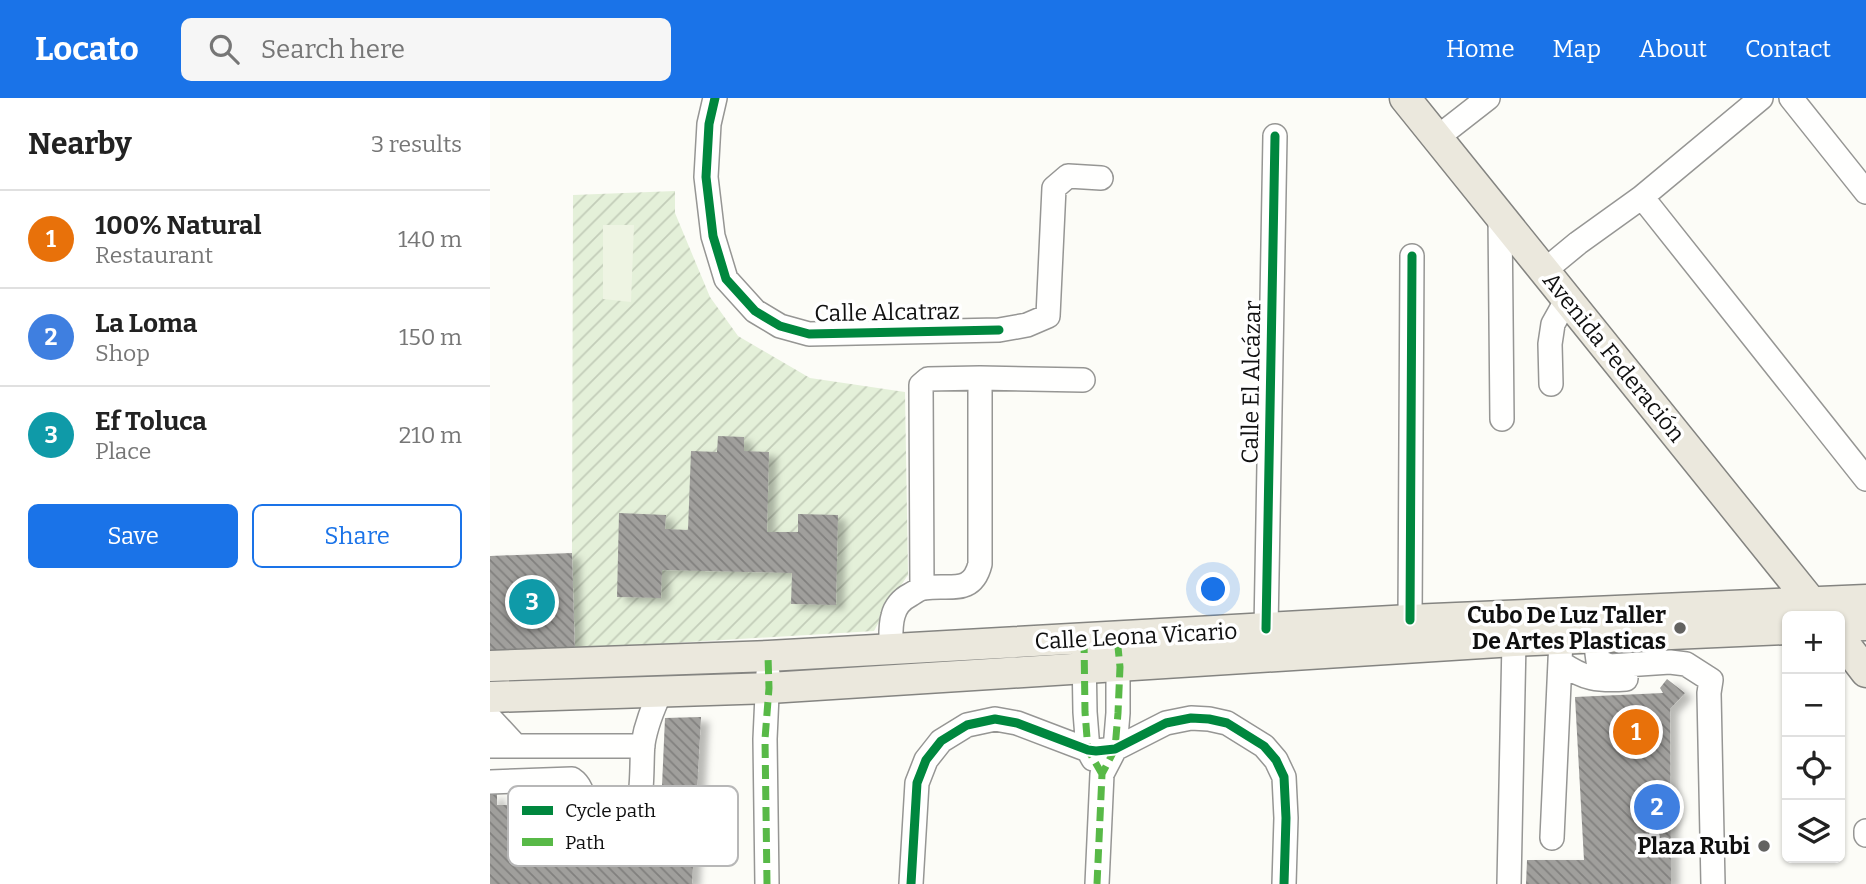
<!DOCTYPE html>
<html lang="en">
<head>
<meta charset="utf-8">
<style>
	body { margin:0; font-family:Bitter,serif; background:#f6f6f6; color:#222 }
	.controls { position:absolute; right:21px; bottom:21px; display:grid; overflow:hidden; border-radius:10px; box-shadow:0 2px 5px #0004 }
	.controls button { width:63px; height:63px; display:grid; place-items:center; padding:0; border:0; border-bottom:2px solid #e0e0e0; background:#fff; color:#222; font:35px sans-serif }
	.you { position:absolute; left:724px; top:492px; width:24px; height:24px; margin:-18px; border:5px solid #fff; border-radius:50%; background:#1a73e8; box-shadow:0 0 0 10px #1a73e833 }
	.badge { display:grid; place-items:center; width:46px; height:46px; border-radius:50%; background:#1a73e8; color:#fff; font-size:23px; font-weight:700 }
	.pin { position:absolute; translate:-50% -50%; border:4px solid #fff; box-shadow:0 2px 7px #0006 }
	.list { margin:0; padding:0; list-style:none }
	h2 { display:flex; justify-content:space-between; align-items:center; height:91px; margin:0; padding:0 28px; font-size:30px }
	h2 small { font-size:23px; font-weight:400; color:#767676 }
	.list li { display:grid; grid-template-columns:46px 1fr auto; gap:21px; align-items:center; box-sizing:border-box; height:98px; padding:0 28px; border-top:2px solid #e0e0e0 }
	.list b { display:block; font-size:26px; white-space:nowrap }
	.list p { margin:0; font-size:23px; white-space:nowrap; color:#767676 }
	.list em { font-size:23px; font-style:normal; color:#767676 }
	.actions { display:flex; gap:14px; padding:21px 28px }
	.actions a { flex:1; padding:16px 0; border:2px solid #1a73e8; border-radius:10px; text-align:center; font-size:24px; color:#1a73e8 }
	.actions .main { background:#1a73e8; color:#fff }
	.icon { flex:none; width:38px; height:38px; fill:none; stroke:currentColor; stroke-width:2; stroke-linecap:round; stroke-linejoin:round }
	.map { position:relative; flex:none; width:1376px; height:786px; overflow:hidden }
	header { display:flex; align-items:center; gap:42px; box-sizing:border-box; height:98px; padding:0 35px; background:#1a73e8; color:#fff }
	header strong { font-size:33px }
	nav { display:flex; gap:38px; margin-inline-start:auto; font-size:24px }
	.search { width:490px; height:63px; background:#f6f6f6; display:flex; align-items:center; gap:18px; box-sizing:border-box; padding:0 24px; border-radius:10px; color:#767676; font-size:26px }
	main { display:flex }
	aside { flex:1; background:#fff }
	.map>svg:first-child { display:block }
</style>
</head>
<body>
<header>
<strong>Locato</strong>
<div class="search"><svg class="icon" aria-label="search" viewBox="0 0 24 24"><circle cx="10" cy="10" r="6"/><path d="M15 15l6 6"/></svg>Search here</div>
<nav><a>Home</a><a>Map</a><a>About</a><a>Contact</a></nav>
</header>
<main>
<aside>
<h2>Nearby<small>3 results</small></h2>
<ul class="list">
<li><span class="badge" style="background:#e8710a">1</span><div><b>100% Natural</b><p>Restaurant</p></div><em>140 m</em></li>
<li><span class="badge" style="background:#3f7fe0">2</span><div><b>La Loma</b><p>Shop</p></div><em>150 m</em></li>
<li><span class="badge" style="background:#0f9aa8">3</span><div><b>Ef Toluca</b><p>Place</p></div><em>210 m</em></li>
</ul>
<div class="actions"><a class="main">Save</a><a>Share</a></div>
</aside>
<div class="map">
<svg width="1376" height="786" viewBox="0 0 1376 786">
	<defs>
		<pattern id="garden-furrows" width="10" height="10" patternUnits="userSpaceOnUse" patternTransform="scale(1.75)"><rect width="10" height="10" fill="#e4f0d9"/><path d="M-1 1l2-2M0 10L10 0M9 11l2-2" fill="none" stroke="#c3cdb9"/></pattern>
		<pattern id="building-back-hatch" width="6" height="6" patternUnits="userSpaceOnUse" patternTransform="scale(1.75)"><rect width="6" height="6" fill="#a09f9c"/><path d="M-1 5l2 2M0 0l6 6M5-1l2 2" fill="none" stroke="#81807e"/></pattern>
		<filter id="shadow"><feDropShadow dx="8" dy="4.5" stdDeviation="3.5" flood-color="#0004"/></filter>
	</defs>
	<rect width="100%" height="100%" fill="#fcfcf7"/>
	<path fill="url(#garden-furrows)" d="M185,93V115L220,199L248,238L320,280L415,294L418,477L399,505L384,533L85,551L82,455L83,97Z"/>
	<path fill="#eef4e3" d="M113,127H144L141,204L113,201Z"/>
	<path fill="url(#building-back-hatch)" filter="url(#shadow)" d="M228,338L254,339V353L279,354L277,434H308V416L348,417L346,507L301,506L302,475L172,472L171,500L127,499L129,415L176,417L175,431L198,432L201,353L227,354Z
		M82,455L85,558L0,561V458Z
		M1177,581L1195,595L1180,611L1181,786H1036L1037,762H1094L1085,599L1173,595L1170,590Z
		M211,619L202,786H0V697L7,696V707H42L43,687L71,686L70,734L170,733L175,620Z"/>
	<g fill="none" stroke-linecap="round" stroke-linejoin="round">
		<defs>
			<path id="minor" d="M225,0L219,26L216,79L223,138L236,181L265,213L290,228L319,236L509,232L537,227L558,218L564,90L578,78L611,80
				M1301,0L1376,94
				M948,39L998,0
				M1152,99L1376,381
				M1010,117L1012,321
				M1054,173L1088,145L1152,99L1271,0
				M1061,286L1060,246L1063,226L1077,201
				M432,490L431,287L438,281L490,280L593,282
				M920,522L922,158
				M776,531L785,38
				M1105,540L1108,563L1120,568L1180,564L1196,566L1221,582L1219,595L1223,786
				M401,551C401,541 400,528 403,518C405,509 412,501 420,497C425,494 430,490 435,490C459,486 482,498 490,466V280
				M594,554L595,614L598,652L603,661
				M1071,565C1094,581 1108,583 1136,581
				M0,620L26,648
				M0,648H153
				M0,684L82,681C104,696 79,723 122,717C130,716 138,716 145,713C154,701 151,663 153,646C156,626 163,610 171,593
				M1376,733V737
				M1062,740L1071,541
				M277,786L275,641L278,575
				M421,786L427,685L436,662L451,643L477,627L505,621L527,625L598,652L606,653L625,651L676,625L701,620L719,621L737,625L774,648L786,662L794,679L796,720L794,786
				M607,786L612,676L625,651L628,615V553
				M1019,786L1024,543"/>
			<path id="major" d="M915,0L1330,515
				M1350,528L1376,527
				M1350,540L1376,574
				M0,568L278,558L920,522L1376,502
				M0,599L279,590L1024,543L1297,531"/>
		</defs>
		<use href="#minor" stroke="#969694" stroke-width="26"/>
		<use href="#major" stroke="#848481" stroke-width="33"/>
		<use href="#minor" stroke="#fffffe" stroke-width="23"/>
		<use href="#major" stroke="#ebe8dd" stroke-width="30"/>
		<path stroke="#58b947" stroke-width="7" stroke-dasharray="14 7" stroke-linecap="butt" d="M594,541L595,614L598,652L612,676
			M277,786L275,641L279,590L278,558
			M607,786L612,676L625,651L628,615L630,569L627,539"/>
		<defs>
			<path id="cycleway" d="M225,0L219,26L216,79L223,138L236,181L265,213L290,228L319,236L509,232
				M920,522L922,158
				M776,531L785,38
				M421,786L427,685L436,662L451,643L477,627L505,621L527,625L598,652L606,653L625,651L676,625L701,620L719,621L737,625L774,648L786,662L794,679L796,720L794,786"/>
		</defs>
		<use href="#cycleway" stroke="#fff" stroke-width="13"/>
		<use href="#cycleway" stroke="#00873e" stroke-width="9"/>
	</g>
	<g fill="#636361" stroke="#fff" stroke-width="2.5">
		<circle cx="1190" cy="530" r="7"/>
		<circle cx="1274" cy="748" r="7"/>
	</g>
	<g text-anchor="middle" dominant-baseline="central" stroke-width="7" stroke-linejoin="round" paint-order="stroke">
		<g font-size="23" fill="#101010" stroke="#fff">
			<text transform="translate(397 214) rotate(-1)">Calle Alcatraz</text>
			<text transform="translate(1124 259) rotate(51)">Avenida Federación</text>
			<text transform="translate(761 284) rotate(-89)">Calle El Alcázar</text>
			<text transform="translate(646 538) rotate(-3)">Calle Leona Vicario</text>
		</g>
		<g font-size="23" font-weight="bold" fill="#101010" stroke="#fff" text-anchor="end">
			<text x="1176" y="517">Cubo De Luz Taller<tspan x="1176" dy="26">De Artes Plasticas</tspan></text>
			<text x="1260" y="748">Plaza Rubi</text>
		</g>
	</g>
	<rect x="18" y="688" width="230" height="80" rx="10" fill="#fff" stroke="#b7b7b7" stroke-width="2"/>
	<rect x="32" y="708" width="31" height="9" fill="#00873e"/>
	<rect x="32" y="740" width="31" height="8" fill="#58b947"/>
	<g font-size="19" fill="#101010">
		<text x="75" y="719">Cycle path</text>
		<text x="75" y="751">Path</text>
	</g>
</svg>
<div class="controls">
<button>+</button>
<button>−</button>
<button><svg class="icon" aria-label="locate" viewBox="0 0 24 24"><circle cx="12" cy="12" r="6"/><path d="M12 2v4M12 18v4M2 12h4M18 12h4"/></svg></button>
<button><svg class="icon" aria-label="layers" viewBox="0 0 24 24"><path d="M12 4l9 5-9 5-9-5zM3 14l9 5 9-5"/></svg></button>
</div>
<div class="you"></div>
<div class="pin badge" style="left:1146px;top:634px;background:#e8710a">1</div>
<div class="pin badge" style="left:1167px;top:709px;background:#3f7fe0">2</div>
<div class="pin badge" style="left:42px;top:504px;background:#0f9aa8">3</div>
</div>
</main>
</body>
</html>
